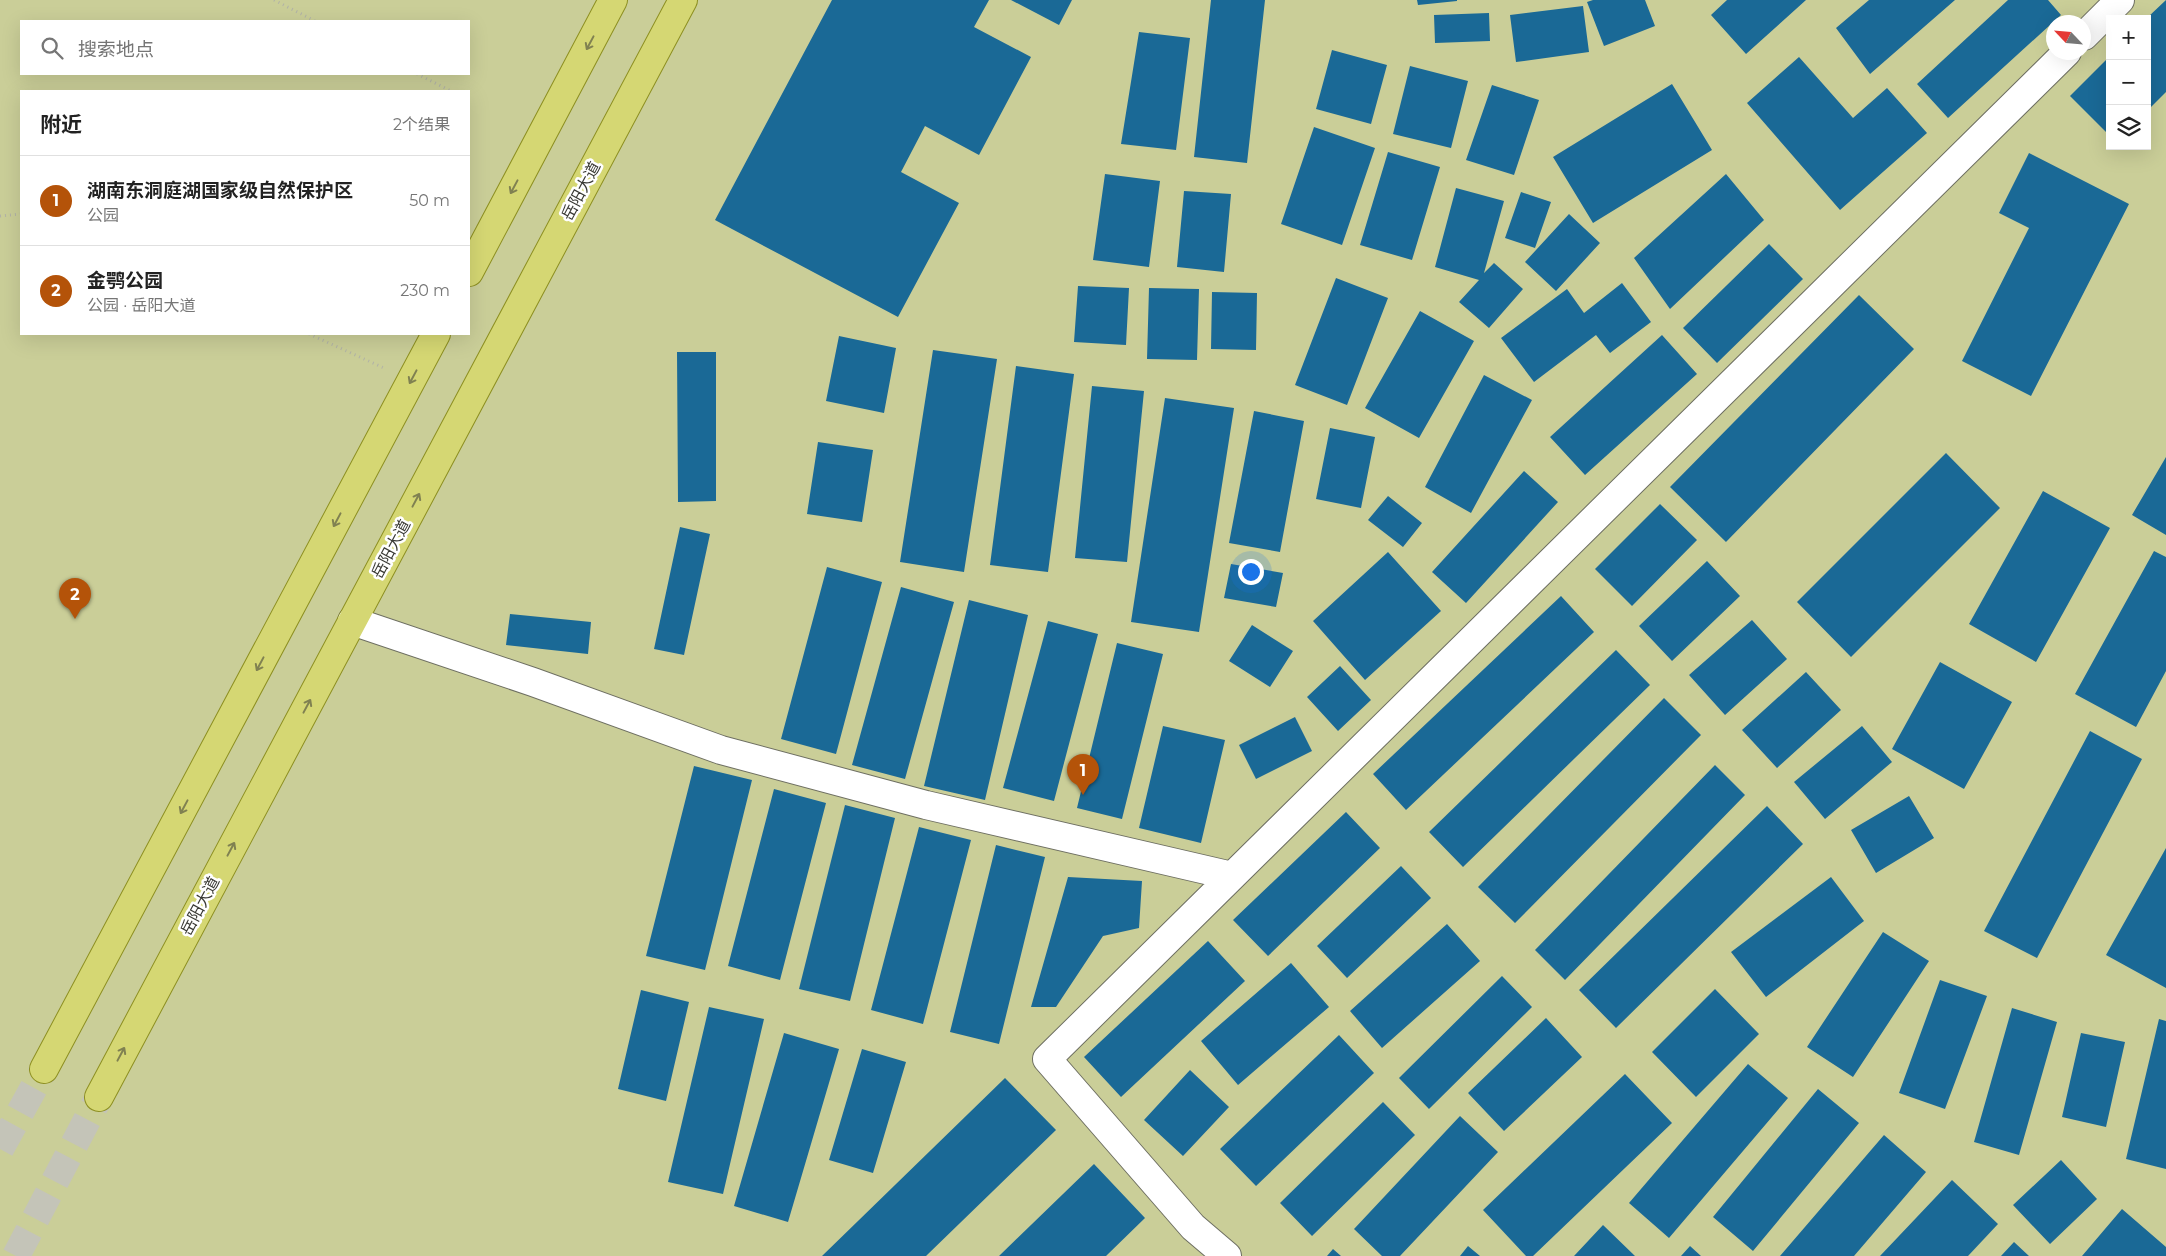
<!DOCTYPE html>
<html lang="zh">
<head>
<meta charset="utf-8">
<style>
	body { margin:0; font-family:Montserrat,"Noto Sans SC",sans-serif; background:#f6f6f6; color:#222 }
	.controls { position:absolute; right:15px; top:15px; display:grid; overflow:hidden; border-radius:0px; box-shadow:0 5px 20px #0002 }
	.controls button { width:45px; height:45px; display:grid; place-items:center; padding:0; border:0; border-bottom:1px solid #e0e0e0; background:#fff; color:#222; font:25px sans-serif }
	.compass { position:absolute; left:2046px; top:15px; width:45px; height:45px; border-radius:50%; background:#fff; box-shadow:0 5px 20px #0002; rotate:296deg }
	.you { position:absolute; left:1250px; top:571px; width:18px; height:18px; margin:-12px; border:4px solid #fff; border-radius:50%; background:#1a73e8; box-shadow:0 0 0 8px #1a73e833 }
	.badge { display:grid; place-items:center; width:32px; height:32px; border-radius:50%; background:#b45309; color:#fff; font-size:16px; font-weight:700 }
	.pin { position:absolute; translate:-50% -41px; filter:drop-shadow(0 1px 2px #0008) }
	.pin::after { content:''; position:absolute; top:26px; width:18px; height:15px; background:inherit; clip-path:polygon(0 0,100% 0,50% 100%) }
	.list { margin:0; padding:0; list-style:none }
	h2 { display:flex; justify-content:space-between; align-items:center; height:65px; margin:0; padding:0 20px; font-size:21px }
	h2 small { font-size:16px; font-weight:400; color:#767676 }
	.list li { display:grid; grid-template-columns:32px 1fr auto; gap:15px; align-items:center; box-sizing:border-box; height:90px; padding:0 20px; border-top:1px solid #e0e0e0 }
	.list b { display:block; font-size:19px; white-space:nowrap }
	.list p { margin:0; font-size:16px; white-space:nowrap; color:#767676 }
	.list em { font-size:16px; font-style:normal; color:#767676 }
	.icon { flex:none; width:28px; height:28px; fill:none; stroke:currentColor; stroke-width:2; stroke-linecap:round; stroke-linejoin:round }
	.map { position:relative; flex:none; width:2166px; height:1256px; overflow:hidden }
	.search { position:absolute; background:#fff; box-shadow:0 5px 20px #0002; left:20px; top:20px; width:450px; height:55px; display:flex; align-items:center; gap:12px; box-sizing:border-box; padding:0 18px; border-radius:0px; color:#767676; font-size:19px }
	.panel { position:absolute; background:#fff; box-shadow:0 5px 20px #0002; left:20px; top:90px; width:450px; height:245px; border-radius:0px }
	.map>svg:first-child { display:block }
</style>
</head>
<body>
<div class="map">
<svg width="2166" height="1256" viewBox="0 0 2166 1256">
	<rect width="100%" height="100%" fill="#e6e7d9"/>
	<path fill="#cace98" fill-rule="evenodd" d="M0,0H2166V1256H0ZM2110,19H2147V146H2110ZM21,21H469V74H21ZM2054,22H2084V52H2054ZM21,91H469V334H21Z"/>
	<path fill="#1a6996" d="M832,0H989L974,27L1031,57L979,155L925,126L901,172L959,203L898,317L715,220Z
		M1011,0H1072L1059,25Z
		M1211,0H1265L1247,163L1194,157Z
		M1417,0H1457V1L1418,5Z
		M1593,0H1645L1655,26L1604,46L1587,2Z
		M1727,0H1806L1746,54L1711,15Z
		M1869,0H1955L1870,74L1836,28Z
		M2008,0H2048L2061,15L1948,118L1917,84Z
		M2166,0V92L2147,111V18Z
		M1583,6L1589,52L1516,62L1510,15Z
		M1489,13L1490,41L1435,43L1434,15Z
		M1139,32L1190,38L1176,150L1121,144Z
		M1332,50L1387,65L1371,124L1316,109Z
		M2110,56V136L2070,96Z
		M1799,57L1853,118L1887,88L1927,133L1840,210L1747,103Z
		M1410,66L1468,81L1451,148L1393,134Z
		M1672,84L1712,150L1593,223L1553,157Z
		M1492,85L1539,100L1514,175L1466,160Z
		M1314,127L1375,148L1342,245L1281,224Z
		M1388,152L1440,167L1412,260L1360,245Z
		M2029,153L2129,204L2031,396L1962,361L2029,228L1999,213Z
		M1105,174L1160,181L1149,267L1093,260Z
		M1726,174L1764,220L1670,309L1634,258Z
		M1456,188L1504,201L1484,273L1494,263L1523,289L1489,328L1459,302L1479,280L1435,267Z
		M1184,191L1231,194L1224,272L1177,267Z
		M1521,192L1551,202L1535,248L1505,238Z
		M1569,214L1600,243L1556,291L1525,262Z
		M1769,244L1803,279L1717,363L1683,328Z
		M1336,278L1388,298L1347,405L1295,385Z
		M1622,283L1651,322L1610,353L1596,335L1534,382L1501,338L1567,289L1584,313Z
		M1078,286L1129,288L1126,345L1074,342Z
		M1149,288L1199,289L1197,360L1147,359Z
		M1212,292L1257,293L1256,350L1211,349Z
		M1859,295L1914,349L1726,542L1670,487Z
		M1420,311L1474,341L1419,438L1365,408Z
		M1662,335L1697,374L1585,475L1550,437Z
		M839,336L896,348L884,413L826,401Z
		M933,350L997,359L964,572L900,562Z
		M677,352H716V501L678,502Z
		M1016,366L1074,374L1048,572L990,565Z
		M1484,375L1532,400L1471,513L1425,487Z
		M1092,386L1144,391L1127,562L1075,558Z
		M1165,398L1234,408L1199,632L1131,622Z
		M1254,411L1304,421L1280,552L1229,543Z
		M1330,428L1375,437L1361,508L1316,499Z
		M818,442L873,450L862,522L807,514Z
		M1946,453L2000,508L1851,657L1797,602Z
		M2166,457V535L2132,515Z
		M1524,471L1558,502L1466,603L1432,572Z
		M2043,491L2110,528L2036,662L1969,624Z
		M1388,496L1422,523L1403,547L1368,520Z
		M1660,504L1697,540L1632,606L1595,569Z
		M680,527L710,534L684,655L654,649Z
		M2154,551L2166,557V671L2136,727L2075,694Z
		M1388,552L1441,611L1365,680L1313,621Z
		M1707,561L1740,596L1672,661L1639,626Z
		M1231,564L1283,573L1276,607L1224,598Z
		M827,567L882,582L836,754L781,739Z
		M901,587L954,602L905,779L852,765Z
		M1561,596L1594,632L1406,810L1373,774Z
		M969,600L1028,615L985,800L924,786Z
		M510,614L591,622L588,654L506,645Z
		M1752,620L1787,659L1725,715L1689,675Z
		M1048,621L1098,634L1054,801L1003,788Z
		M1252,625L1293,651L1270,687L1229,661Z
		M1117,643L1163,654L1122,819L1077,808Z
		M1616,650L1650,685L1463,867L1429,832Z
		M1940,662L2012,702L1964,789L1892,749Z
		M1340,666L1371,700L1338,731L1307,697Z
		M1806,672L1841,710L1777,768L1742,730Z
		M1664,698L1701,735L1515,923L1478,887Z
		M1295,717L1312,751L1256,779L1239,745Z
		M1163,726L1225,740L1201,843L1139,828Z
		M1862,726L1892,762L1825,819L1794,782Z
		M2090,731L2142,759L2037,958L1984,931Z
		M1715,765L1745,795L1565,980L1535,950Z
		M694,766L752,780L705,970L646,956Z
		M774,789L826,803L780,980L728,966Z
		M1909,796L1934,838L1876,873L1851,830Z
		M845,805L895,818L850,1001L799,989Z
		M1767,806L1803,844L1616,1028L1579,990Z
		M1346,812L1380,848L1268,956L1233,920Z
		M919,827L971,840L923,1024L871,1010Z
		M996,845L1045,857L999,1044L950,1032Z
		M2166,848V988L2106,955Z
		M1401,866L1431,898L1347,978L1317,946Z
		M1068,877L1142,881L1139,928L1103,936L1056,1007H1031Z
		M1831,877L1864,921L1766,997L1731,952Z
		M1447,924L1480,961L1382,1048L1350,1011Z
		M1883,932L1929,961L1853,1077L1807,1047Z
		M1208,941L1245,981L1121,1097L1084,1057Z
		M1291,963L1329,1007L1238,1085L1201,1041Z
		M1502,976L1532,1007L1429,1109L1399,1078Z
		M1940,980L1987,996L1945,1109L1899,1093Z
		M1715,989L1759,1034L1696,1097L1652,1052Z
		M641,990L689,1002L666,1101L618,1089Z
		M709,1007L764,1019L723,1194L668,1182Z
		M2012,1008L2057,1022L2019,1155L1974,1142Z
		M1546,1018L1582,1057L1504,1131L1468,1093Z
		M2159,1019L2166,1021V1169L2126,1159Z
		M784,1033L839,1049L788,1222L734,1206Z
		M2081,1033L2125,1042L2106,1127L2062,1117Z
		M1339,1035L1374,1073L1256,1186L1220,1149Z
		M862,1049L906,1062L873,1173L829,1160Z
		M1748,1064L1788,1098L1669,1238L1629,1203Z
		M1190,1070L1229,1107L1183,1156L1144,1120Z
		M1625,1074L1672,1123L1533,1256H1526L1483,1210Z
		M1005,1078L1056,1130L926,1256H822Z
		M1818,1089L1859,1123L1753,1251L1713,1217Z
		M1383,1102L1415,1135L1312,1236L1280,1203Z
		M1460,1116L1498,1152L1400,1256H1382L1354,1229Z
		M1884,1135L1926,1172L1854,1256H1780Z
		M2061,1160L2097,1199L2050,1244L2013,1205Z
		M1094,1164L1145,1218L1106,1256H999Z
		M1952,1180L1998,1224L1968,1256H1880Z
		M2122,1209L2166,1247V1256H2082Z
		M1603,1225L1635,1256H1574Z
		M2014,1242L2029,1256H2001Z
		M1468,1246L1480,1256H1460Z
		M1690,1246L1701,1256H1681Z
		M1333,1249L1341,1256H1327Z"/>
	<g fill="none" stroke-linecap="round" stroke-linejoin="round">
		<path stroke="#c4c4b8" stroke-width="28" stroke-dasharray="28 14" stroke-linecap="butt" d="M0,1149L44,1069
			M16,1256L99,1097"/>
		<defs>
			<path id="minor" d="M2084,36L2120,0
				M352,621L533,682L721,750L926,805L1232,876
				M1227,1256L1193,1227L1047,1059L2067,52"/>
			<path id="primary" d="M469,272L613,0
				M44,1069L436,334
				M99,1097L683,0"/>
		</defs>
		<use href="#minor" stroke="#6e6f62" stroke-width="30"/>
		<use href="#primary" stroke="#8d8f21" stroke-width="30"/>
		<path stroke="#b1b2a7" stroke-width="3" stroke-dasharray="1 4" stroke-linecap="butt" d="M274,0L315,21
			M417,74L451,91
			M0,216L21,214
			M309,334L384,368"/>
		<use href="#minor" stroke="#fff" stroke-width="28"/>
		<use href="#primary" stroke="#d5d773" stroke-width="28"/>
	</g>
	<defs><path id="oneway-shaft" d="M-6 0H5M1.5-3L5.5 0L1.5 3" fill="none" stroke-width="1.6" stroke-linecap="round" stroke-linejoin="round" transform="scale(1.25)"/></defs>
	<g stroke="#808151">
		<use href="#oneway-shaft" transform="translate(590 43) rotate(118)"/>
		<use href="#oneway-shaft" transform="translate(514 187) rotate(118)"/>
		<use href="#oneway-shaft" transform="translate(413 377) rotate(118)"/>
		<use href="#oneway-shaft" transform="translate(416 500) rotate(-62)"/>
		<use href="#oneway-shaft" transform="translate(337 520) rotate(118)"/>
		<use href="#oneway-shaft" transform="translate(260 664) rotate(118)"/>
		<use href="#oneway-shaft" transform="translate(307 706) rotate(-62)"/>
		<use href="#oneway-shaft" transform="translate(184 807) rotate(118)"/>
		<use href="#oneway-shaft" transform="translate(231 849) rotate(-62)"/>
		<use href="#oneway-shaft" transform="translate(121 1054) rotate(-62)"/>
	</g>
	<g text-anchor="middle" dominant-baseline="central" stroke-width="5" stroke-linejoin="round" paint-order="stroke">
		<g font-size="16" fill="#3a3a35" stroke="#fff">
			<text transform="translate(581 191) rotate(-62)">岳阳大道</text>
			<text transform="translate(391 549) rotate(-62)">岳阳大道</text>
			<text transform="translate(200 906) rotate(-62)">岳阳大道</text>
		</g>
	</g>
</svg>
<div class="controls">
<button>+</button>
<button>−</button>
<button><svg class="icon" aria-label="layers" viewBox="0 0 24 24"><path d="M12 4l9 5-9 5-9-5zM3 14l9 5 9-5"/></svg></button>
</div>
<svg class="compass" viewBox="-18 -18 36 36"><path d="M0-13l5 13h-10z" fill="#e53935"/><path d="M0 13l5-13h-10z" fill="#767676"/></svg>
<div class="you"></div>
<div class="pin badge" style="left:1083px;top:795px">1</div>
<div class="pin badge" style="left:75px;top:619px">2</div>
<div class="search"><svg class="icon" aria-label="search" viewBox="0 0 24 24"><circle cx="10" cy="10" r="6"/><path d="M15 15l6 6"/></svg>搜索地点</div>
<section class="panel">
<h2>附近<small>2个结果</small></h2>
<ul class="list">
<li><span class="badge">1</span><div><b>湖南东洞庭湖国家级自然保护区</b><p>公园</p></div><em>50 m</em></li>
<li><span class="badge">2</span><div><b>金鹗公园</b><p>公园 · 岳阳大道</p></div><em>230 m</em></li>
</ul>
</section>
</div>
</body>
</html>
